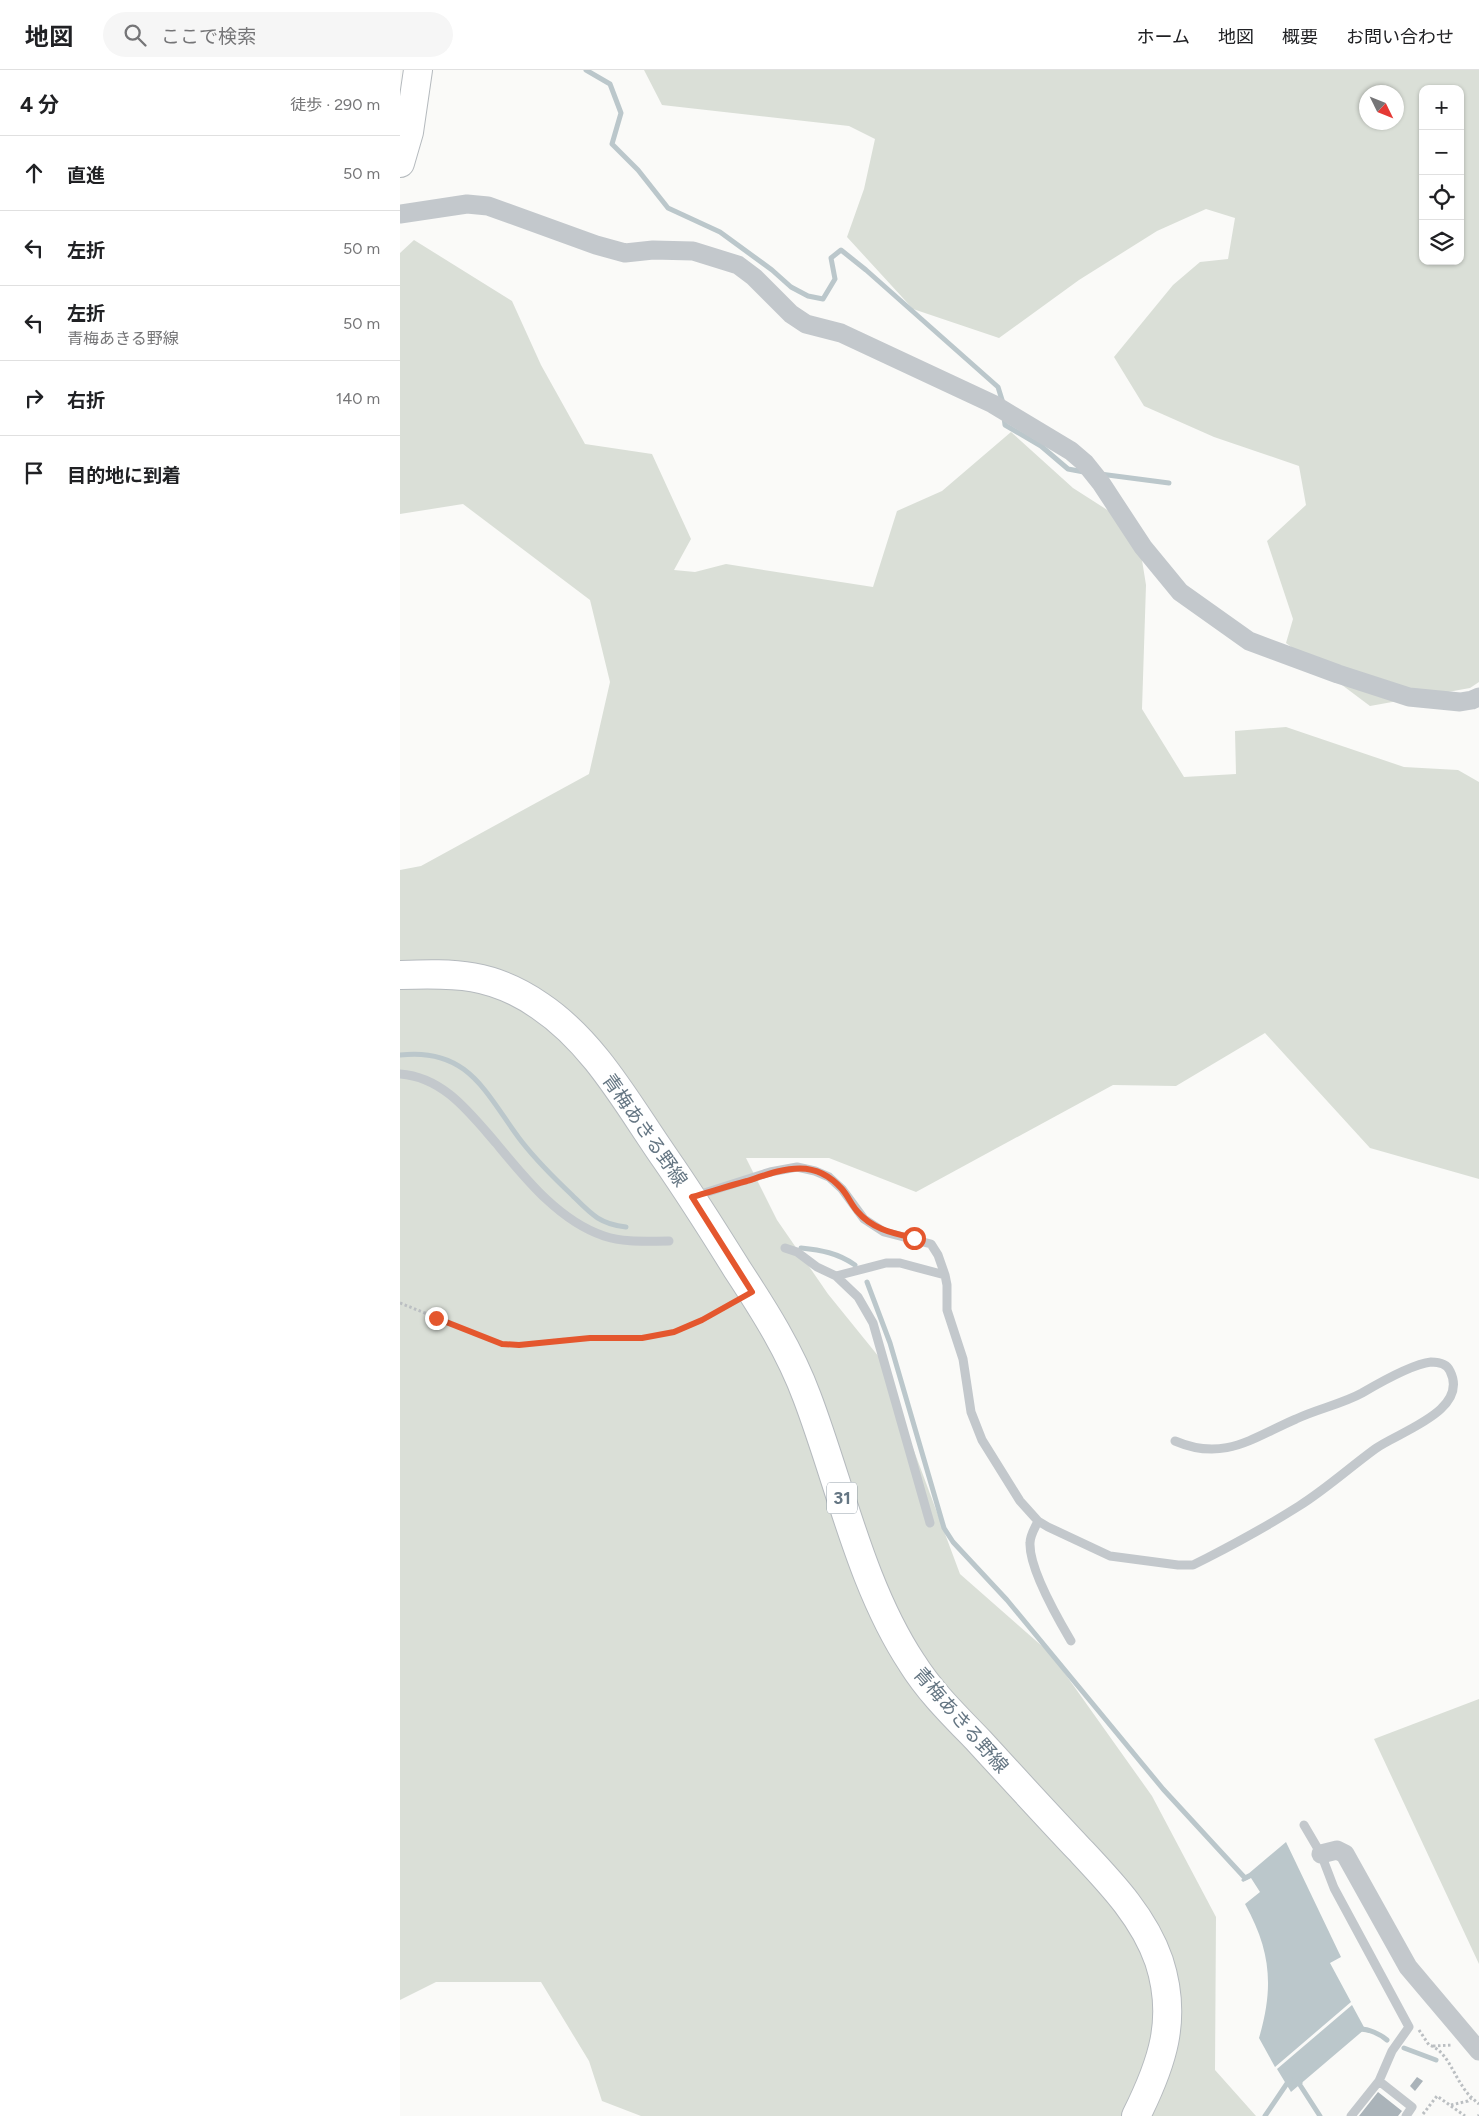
<!DOCTYPE html>
<html lang="ja">
<head>
<meta charset="utf-8">
<style>
	body { margin:0; font-family:Figtree,"Noto Sans JP",sans-serif; background:#f6f6f6; color:#202124 }
	.controls { position:absolute; right:15px; top:15px; display:grid; overflow:hidden; border-radius:10px; box-shadow:0 1px 4px #0004 }
	.controls button { width:45px; height:45px; display:grid; place-items:center; padding:0; border:0; border-bottom:1px solid #e0e0e0; background:#fff; color:#202124; font:25px sans-serif }
	.compass { position:absolute; left:959px; top:15px; width:45px; height:45px; border-radius:50%; background:#fff; box-shadow:0 1px 4px #0004; rotate:133deg }
	.stop { position:absolute; width:15px; height:15px; margin:-11px; border:4px solid #e4572e; border-radius:50%; background:#fff }
	.stop.end { background:#e4572e; border-color:#fff; box-shadow:0 1px 5px #0008 }
	.list { margin:0; padding:0; list-style:none }
	h2 { display:flex; justify-content:space-between; align-items:center; height:65px; margin:0; padding:0 20px; font-size:21px }
	h2 small { font-size:16px; font-weight:400; color:#757577 }
	.list li { display:grid; grid-template-columns:32px 1fr auto; gap:15px; align-items:center; box-sizing:border-box; height:75px; padding:0 20px; border-top:1px solid #e0e0e0 }
	.list b { display:block; font-size:19px; white-space:nowrap }
	.list p { margin:0; font-size:16px; white-space:nowrap; color:#757577 }
	.list em { font-size:16px; font-style:normal; color:#757577 }
	.icon { flex:none; width:28px; height:28px; fill:none; stroke:currentColor; stroke-width:2; stroke-linecap:round; stroke-linejoin:round }
	.map { position:relative; flex:none; width:1079px; height:2046px; overflow:hidden }
	header { display:flex; align-items:center; gap:30px; box-sizing:border-box; height:70px; padding:0 25px; background:#fff; border-bottom:1px solid #e0e0e0 }
	header strong { font-size:24px }
	nav { display:flex; gap:28px; margin-inline-start:auto; font-size:18px }
	.search { width:350px; height:45px; background:#f6f6f6; display:flex; align-items:center; gap:12px; box-sizing:border-box; padding:0 18px; border-radius:28px; color:#757577; font-size:19px }
	main { display:flex }
	aside { flex:1; background:#fff }
	.map>svg:first-child { display:block }
</style>
</head>
<body>
<header>
<strong>地図</strong>
<div class="search"><svg class="icon" aria-label="search" viewBox="0 0 24 24"><circle cx="10" cy="10" r="6"/><path d="M15 15l6 6"/></svg>ここで検索</div>
<nav><a>ホーム</a><a>地図</a><a>概要</a><a>お問い合わせ</a></nav>
</header>
<main>
<aside>
<h2>4 分<small>徒歩 · 290 m</small></h2>
<ul class="list">
<li><svg class="icon" aria-label="ahead" viewBox="0 0 24 24"><path d="M12 20V5M6 11l6-6 6 6"/></svg><div><b>直進</b></div><em>50 m</em></li>
<li><svg class="icon" aria-label="left" viewBox="0 0 24 24"><path d="M17 20v-9H6M10 6l-5 5 5 5"/></svg><div><b>左折</b></div><em>50 m</em></li>
<li><svg class="icon" aria-label="left" viewBox="0 0 24 24"><path d="M17 20v-9H6M10 6l-5 5 5 5"/></svg><div><b>左折</b><p>青梅あきる野線</p></div><em>50 m</em></li>
<li><svg class="icon" aria-label="right" viewBox="0 0 24 24"><path d="M7 20v-9h11M14 6l5 5-5 5"/></svg><div><b>右折</b></div><em>140 m</em></li>
<li><svg class="icon" aria-label="arrive" viewBox="0 0 24 24"><path d="M6 21V4h12l-3 4 3 4H6"/></svg><div><b>目的地に到着</b></div></li>
</ul>
</aside>
<div class="map">
<svg width="1079" height="2046" viewBox="0 0 1079 2046">
	<rect width="100%" height="100%" fill="#fafaf8"/>
	<path fill="#dadfd7" fill-rule="evenodd" d="M244,0H1079V612L1070,618L970,636L886,573L893,549L867,471L906,435L899,396L814,367L744,336L714,287L773,215L800,192L828,189L835,148L806,139L757,161L679,210L599,268L513,239L447,167L464,119L475,69L449,56L262,35ZM1023,19H1060V191H1023ZM966,22H996V52H966Z
		M14,170L112,231L141,295L185,374L252,384L291,469L274,500L295,502L326,494L473,517L497,441L542,421L611,362L673,418L737,459L746,515L742,639L784,707L836,704L835,661L886,657L1004,697L1058,700L1079,712V1109L970,1078L865,963L776,1016L713,1015L516,1122L429,1088H346L377,1150L428,1224L479,1287L560,1504L651,1584L752,1726L816,1847L815,2000L856,2046H241L202,2031L189,1991L141,1912H36L0,1930V800L21,796L189,704L210,612L190,530L63,434L0,444V183Z
		M1079,1629V1894L974,1669Z"/>
	<path fill="#bbc7cb" d="M886,1772L941,1887L930,1893L951,1932L875,1997L859,1968C874,1917 871,1881 845,1834L860,1822L851,1808L843,1812L841,1810Z
		M952,1935L965,1959L891,2022L877,1999Z"/>
	<g fill="none" stroke-linecap="round" stroke-linejoin="round">
		<path stroke="#bbc7cb" stroke-width="5" d="M186,0L210,14L221,43L212,74L238,100L268,138L320,162L372,200L391,217L408,226L423,229L435,209L431,188L441,180L466,200L598,317L603,333
			M604,347L605,355L641,376L668,399L684,402
			M700,404L769,413
			M0,985C70,977 86,1025 122,1072C137,1091 154,1108 172,1125C190,1143 199,1154 226,1157
			M401,1178C421,1180 438,1183 455,1195
			M467,1212L490,1273L544,1458L553,1472L607,1530L763,1719L845,1808L849,1806
			M960,1959C969,1959 980,1964 987,1970
			M1004,1978L1036,1990
			M900,2010V2015L920,2046
			M865,2046L890,2009"/>
	</g>
	<path fill="#aab3b9" d="M1017,2007L1023,2011L1015,2021L1010,2016Z
		M978,2022L1002,2041L998,2046H959Z"/>
	<g fill="none" stroke-linecap="round" stroke-linejoin="round">
		<defs>
			<path id="primary" d="M0,93L9,62L18,0
				M0,905C55,903 93,903 140,936C195,973 228,1035 265,1088C290,1124 314,1162 337,1199C364,1240 390,1281 407,1327C440,1414 461,1516 512,1593C530,1622 555,1646 579,1671C612,1707 645,1743 679,1779C710,1812 744,1847 759,1891C778,1949 762,1994 736,2046"/>
		</defs>
		<use href="#primary" stroke="#b5babe" stroke-width="30"/>
		<path stroke="#bbbfc2" stroke-width="3" stroke-dasharray="2.5 2.5" stroke-linecap="butt" d="M0,1233L102,1274C126,1276 147,1270 170,1269C194,1268 219,1271 243,1268C276,1265 305,1248 334,1232
			M1019,1960L1029,1975C1046,1980 1053,2003 1063,2017C1067,2024 1073,2029 1079,2034
			M1033,1976L1053,1975
			M1051,2035L1068,2031L1071,2028
			M1023,2044L1037,2026L1065,2046
			M1078,2046L1079,2045"/>
		<path stroke="#c3c8cc" stroke-width="9" d="M0,1004C43,1007 69,1042 96,1073C125,1108 159,1151 204,1166C225,1173 247,1171 269,1171
			M295,1126L370,1102L397,1097L415,1101L429,1107L442,1119L464,1149L484,1162L531,1174L538,1185L545,1205L547,1215V1240L563,1289L571,1342L582,1370L620,1431L638,1451L648,1457L710,1486L778,1495H793L807,1488C838,1472 869,1455 899,1436C926,1419 949,1398 975,1379C998,1362 1070,1341 1050,1301C1047,1294 1039,1292 1031,1292C1013,1294 979,1313 962,1323C942,1334 917,1339 896,1349C852,1368 824,1392 775,1371
			M385,1178L397,1182L417,1197L436,1206L458,1227L473,1253L530,1453
			M436,1206L486,1193H500L545,1205
			M638,1451C635,1458 630,1465 630,1473C629,1498 658,1549 671,1571
			M904,1755L921,1784L934,1818L1009,1957L992,1981L979,2011
			M951,2046L979,2011L1012,2037L1006,2046"/>
		<path stroke="#c3c8cc" stroke-width="19" d="M0,144L67,134L88,136L196,175L225,183L253,180L293,181L338,195L354,207L391,244L406,254L441,263L593,334L671,381L685,393L701,413L743,477L780,522L849,571L938,604L1009,627L1060,632L1072,630L1079,627
			M921,1784L937,1780L945,1784L1008,1897L1079,1981"/>
		<use href="#primary" stroke="#fff" stroke-width="28"/>
	</g>
	<g fill="none" stroke-linecap="round" stroke-linejoin="round">
		<path stroke="#e4572e" stroke-width="6" d="M36,1248L102,1274L119,1275L190,1268H242L274,1262L302,1250L352,1222L292,1127C310,1122 328,1116 347,1111C381,1100 413,1086 442,1119C448,1126 451,1134 457,1141C472,1159 492,1163 514,1168"/>
	</g>
	<g text-anchor="middle" dominant-baseline="central" stroke-width="5" stroke-linejoin="round" paint-order="stroke">
		<rect fill="#fff" stroke="#939fa8" stroke-width="1" x="427" y="1412.5" width="30" height="31" rx="4"/>
		<g font-size="18" font-weight="bold" fill="#657683">
			<text x="442" y="1428">31</text>
		</g>
		<g font-size="19" fill="#657683" stroke="#fff">
			<text transform="translate(245 1060) rotate(55)">青梅あきる野線</text>
			<text transform="translate(561 1650) rotate(49)">青梅あきる野線</text>
		</g>
	</g>
</svg>
<div class="controls">
<button>+</button>
<button>−</button>
<button><svg class="icon" aria-label="locate" viewBox="0 0 24 24"><circle cx="12" cy="12" r="6"/><path d="M12 2v4M12 18v4M2 12h4M18 12h4"/></svg></button>
<button><svg class="icon" aria-label="layers" viewBox="0 0 24 24"><path d="M12 4l9 5-9 5-9-5zM3 14l9 5 9-5"/></svg></button>
</div>
<svg class="compass" viewBox="-18 -18 36 36"><path d="M0-13l5 13h-10z" fill="#e53935"/><path d="M0 13l5-13h-10z" fill="#757577"/></svg>
<div class="stop" style="left:514px;top:1168px"></div>
<div class="stop end" style="left:36px;top:1248px"></div>
</div>
</main>
</body>
</html>
